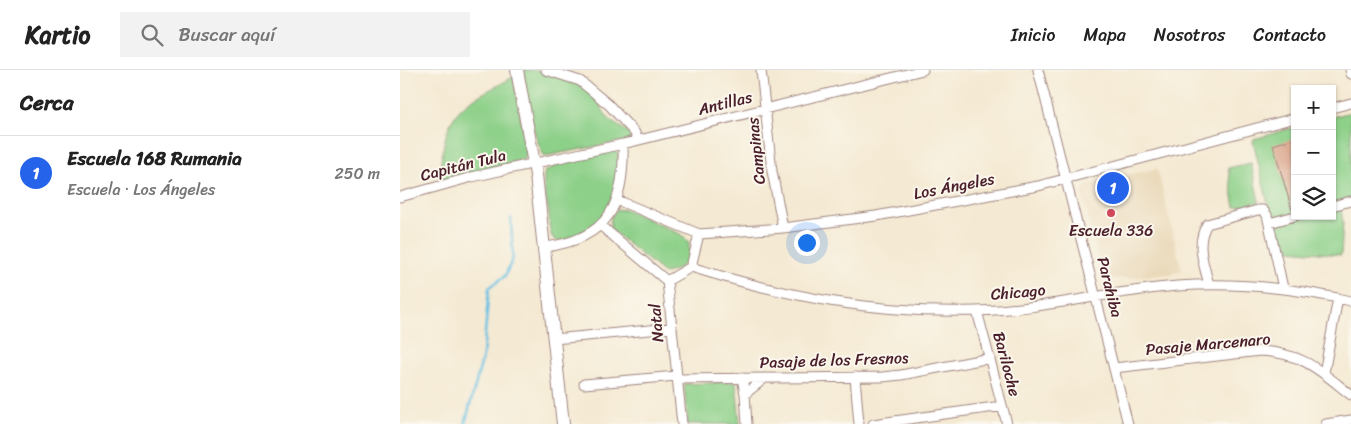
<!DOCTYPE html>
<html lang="es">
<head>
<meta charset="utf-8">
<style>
	body { margin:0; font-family:Sriracha,sans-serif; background:#f2f2f2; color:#222 }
	.controls { position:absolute; right:15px; top:15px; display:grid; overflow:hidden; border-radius:0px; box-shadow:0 1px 4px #0004 }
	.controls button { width:45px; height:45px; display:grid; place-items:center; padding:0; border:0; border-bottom:1px solid #e0e0e0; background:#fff; color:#222; font:25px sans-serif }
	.you { position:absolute; left:406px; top:172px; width:18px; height:18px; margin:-12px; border:4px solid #fff; border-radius:50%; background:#1a73e8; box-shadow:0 0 0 8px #1a73e833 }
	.badge { display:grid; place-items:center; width:32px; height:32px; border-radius:50%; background:#2563eb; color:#fff; font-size:16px; font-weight:700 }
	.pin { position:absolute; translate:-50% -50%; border:2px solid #fff; box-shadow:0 1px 5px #0006 }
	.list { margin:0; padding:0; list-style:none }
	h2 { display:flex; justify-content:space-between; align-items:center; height:65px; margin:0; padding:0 20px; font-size:21px }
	h2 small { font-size:16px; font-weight:400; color:#767676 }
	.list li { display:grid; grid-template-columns:32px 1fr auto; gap:15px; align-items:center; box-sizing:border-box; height:75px; padding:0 20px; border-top:1px solid #e0e0e0 }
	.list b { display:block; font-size:19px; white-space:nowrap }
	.list p { margin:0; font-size:16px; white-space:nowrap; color:#767676 }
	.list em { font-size:16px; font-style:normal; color:#767676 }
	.icon { flex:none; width:28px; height:28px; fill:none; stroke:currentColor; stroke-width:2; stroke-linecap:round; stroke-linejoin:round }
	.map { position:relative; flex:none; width:951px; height:354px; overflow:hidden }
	header { display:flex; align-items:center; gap:30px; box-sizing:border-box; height:70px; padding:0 25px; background:#fff; border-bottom:1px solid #e0e0e0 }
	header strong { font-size:24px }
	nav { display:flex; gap:28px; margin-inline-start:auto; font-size:18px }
	.search { width:350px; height:45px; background:#f2f2f2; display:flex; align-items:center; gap:12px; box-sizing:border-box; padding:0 18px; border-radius:0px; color:#767676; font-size:19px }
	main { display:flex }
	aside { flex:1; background:#fff }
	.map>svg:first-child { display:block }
</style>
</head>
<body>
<header>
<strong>Kartio</strong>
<div class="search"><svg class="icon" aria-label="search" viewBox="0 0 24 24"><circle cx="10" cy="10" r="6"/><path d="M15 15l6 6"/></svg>Buscar aquí</div>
<nav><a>Inicio</a><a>Mapa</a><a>Nosotros</a><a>Contacto</a></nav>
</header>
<main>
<aside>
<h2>Cerca<small></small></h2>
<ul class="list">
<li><span class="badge">1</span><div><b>Escuela 168 Rumania</b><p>Escuela · Los Ángeles</p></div><em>250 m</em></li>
</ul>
</aside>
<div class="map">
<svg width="951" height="354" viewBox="0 0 951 354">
	<rect width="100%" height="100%" fill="#fbf7ec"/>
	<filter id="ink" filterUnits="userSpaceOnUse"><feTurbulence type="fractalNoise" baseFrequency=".02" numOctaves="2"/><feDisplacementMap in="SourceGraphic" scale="10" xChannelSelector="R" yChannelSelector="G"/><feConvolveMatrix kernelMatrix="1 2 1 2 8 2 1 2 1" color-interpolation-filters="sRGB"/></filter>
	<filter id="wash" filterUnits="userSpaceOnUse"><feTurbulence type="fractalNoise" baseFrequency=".0096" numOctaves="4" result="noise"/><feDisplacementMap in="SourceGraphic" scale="20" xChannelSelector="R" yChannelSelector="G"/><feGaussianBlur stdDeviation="1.12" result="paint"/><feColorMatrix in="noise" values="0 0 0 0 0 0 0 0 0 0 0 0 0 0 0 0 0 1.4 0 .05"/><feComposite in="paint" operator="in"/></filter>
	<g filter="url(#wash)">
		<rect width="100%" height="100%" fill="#f4e9d2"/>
		<path fill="#ead9ba" d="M757,98L782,201L771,204L712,209L702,203L682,123L687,115Z"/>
		<path fill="#8dd089" stroke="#6c785a" d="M125,0C149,0 179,9 195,28C201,35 204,45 211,51C218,57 227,59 232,67L230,70L145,86C136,78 121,11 125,0Z
			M113,7L127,83L124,89L41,111C39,101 41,91 43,80C50,32 76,29 113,7Z
			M951,42V128L932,133V47Z
			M895,57V143L874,147L871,146L853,71L854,69Z
			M215,81C227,89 214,132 206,142C196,155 184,163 169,168C164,170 159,173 154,169C149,165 149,150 149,143C147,131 141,113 145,101L161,94Z
			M851,93L859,132L835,137L828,98Z
			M941,138L943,153L941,185L879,179L875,159L878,154L908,146H932V140Z
			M225,139L280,164L288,171C293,190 281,201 264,203L210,159L211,147L217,140Z
			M336,312L340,354H288L284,314Z"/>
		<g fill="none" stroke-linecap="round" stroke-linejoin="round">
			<path stroke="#65c0e3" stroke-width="2.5" d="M65,354L83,286L89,218L105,206L113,188L111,148"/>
		</g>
		<g id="blocks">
			<path fill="#daa78f" d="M895,68V140H892L873,75Z"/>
		</g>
	</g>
	<g filter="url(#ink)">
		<use href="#blocks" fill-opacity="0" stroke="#9f847e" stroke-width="1"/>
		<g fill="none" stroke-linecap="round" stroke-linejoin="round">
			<defs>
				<path id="street" d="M146,0L180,11L209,35L235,63L237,70
					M361,0L372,101L383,158
					M638,0L728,354
					M950,0L951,4
					M932,38L951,33
					M0,127L72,107L223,74L523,0
					M217,130L299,164L383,158L476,146L638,116L895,48
					M932,136L951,131
					M869,153L895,146
					M200,155L267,211
					M145,177C209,169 225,134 223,74
					M291,197C387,227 475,244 576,241C632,240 686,227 741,220C811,210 882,215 951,231
					M809,215C804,194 795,174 807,154L858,140H863L867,145L883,218
					M577,241L607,354
					M154,269L271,258
					M714,298L860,281C903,283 919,300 951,325
					M924,303L938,228
					M455,307L459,354
					M342,308L345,324L365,308
					M277,309L482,307L501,305L590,288
					M184,314L277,306
					M345,324L347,354
					M282,354L267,211L291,197L299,164
					M473,354L602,336
					M926,354L951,350"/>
				<path id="secondary" d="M117,0L136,105L163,354"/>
			</defs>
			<use href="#street" stroke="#9f847e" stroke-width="11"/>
			<use href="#secondary" stroke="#9f847e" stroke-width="14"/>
			<use href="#street" stroke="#fff" stroke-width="9"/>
			<use href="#secondary" stroke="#fff" stroke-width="12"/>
		</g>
	</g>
	<circle fill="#d1495b" stroke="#fbf7ec" stroke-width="2" cx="711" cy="143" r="5"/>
	<g text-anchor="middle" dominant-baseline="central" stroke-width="4" stroke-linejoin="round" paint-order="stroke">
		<g font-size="16" fill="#4a1f2b" stroke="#fbf7ec">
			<text transform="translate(325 33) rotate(-14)">Antillas</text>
			<text transform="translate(356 81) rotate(-96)">Campinas</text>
			<text transform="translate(63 95) rotate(-14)">Capitán Tula</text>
			<text transform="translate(554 116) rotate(-11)">Los Ángeles</text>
			<text transform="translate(710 217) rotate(76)">Parahiba</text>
			<text transform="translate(618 222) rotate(-5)">Chicago</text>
			<text transform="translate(256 253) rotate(-95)">Natal</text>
			<text transform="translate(808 274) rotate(-5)">Pasaje Marcenaro</text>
			<text transform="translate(434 290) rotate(-2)">Pasaje de los Fresnos</text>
			<text transform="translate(607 294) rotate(75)">Bariloche</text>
		</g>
		<g font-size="16" fill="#4a1f2b" stroke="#fbf7ec">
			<text x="711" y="160">Escuela 336</text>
		</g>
	</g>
</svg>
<div class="controls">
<button>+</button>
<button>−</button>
<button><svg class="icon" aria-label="layers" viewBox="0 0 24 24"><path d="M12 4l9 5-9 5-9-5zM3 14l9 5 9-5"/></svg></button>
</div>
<div class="you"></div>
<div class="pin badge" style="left:713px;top:118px">1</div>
</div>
</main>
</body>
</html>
